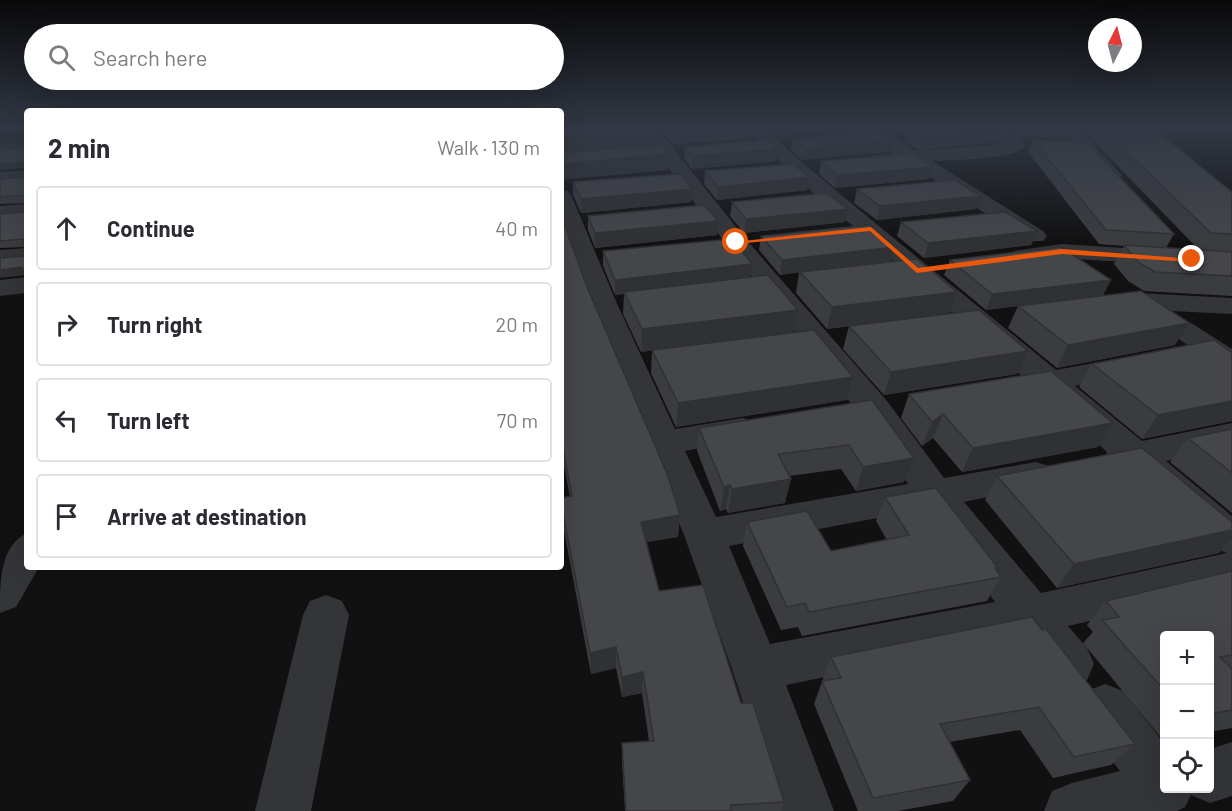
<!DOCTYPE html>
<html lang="en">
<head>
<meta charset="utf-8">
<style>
	body { margin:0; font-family:Barlow,sans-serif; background:#f7f7f7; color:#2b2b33 }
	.controls { position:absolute; right:18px; bottom:18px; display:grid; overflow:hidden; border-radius:6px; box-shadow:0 6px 24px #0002 }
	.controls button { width:54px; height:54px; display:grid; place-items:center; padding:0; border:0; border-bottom:2px solid #e1e1e2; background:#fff; color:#2b2b33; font:30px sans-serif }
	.compass { position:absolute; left:1088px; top:18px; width:54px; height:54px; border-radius:50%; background:#fff; box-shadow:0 6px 24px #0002; rotate:6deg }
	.stop { position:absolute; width:18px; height:18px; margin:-14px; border:4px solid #ea580c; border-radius:50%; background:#fff }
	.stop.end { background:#ea580c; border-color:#fff; box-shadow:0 2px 6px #0008 }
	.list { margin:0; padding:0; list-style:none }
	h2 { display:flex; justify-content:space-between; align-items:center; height:78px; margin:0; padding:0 24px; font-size:26px }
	h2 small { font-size:20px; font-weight:400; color:#7c7c81 }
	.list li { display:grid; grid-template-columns:39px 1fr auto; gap:18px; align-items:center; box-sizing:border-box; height:84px; margin:0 12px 12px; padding:0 12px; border:2px solid #e1e1e2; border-radius:6px }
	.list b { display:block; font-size:22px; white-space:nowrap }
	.list em { font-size:20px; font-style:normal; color:#7c7c81 }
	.icon { flex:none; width:33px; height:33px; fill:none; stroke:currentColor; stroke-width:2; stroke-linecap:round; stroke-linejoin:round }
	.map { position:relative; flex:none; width:1232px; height:811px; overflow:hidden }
	.search { position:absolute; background:#fff; box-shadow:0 6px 24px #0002; left:24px; top:24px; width:540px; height:66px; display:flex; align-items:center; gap:15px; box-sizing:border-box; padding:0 21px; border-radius:33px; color:#7c7c81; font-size:22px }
	.panel { position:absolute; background:#fff; box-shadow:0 6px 24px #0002; left:24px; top:108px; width:540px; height:462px; border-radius:6px }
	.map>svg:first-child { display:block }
</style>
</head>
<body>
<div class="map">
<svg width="1232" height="811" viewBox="0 0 1232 811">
	<rect width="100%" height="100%" fill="#111112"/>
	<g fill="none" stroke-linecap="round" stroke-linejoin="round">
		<path fill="#343539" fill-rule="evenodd" d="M640,128H657L744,237L887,401L944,478L1036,462L1049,466L1055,475L1049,484L964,502L1041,593L1227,553L1218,550L1127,470L1109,467L1104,458L1107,452L1041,392L1023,391L1018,384L1023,377L863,234L823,202L745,128H763C858,212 958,289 1056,370L1131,356L1142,358L1146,365L1142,372L1075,386L1142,441L1232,423V447L1166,461L1232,516V588L1068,626L1087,648L1094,664L1087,680L1070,686L1053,680L1021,637L786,685L834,811H778L732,669L684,535L590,306L561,224V189L568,191L571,195L618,306L675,429L743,418L755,422L760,430L755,438L685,451L716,517L908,484C826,360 724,250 640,128ZM925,509L995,602L770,644L729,546Z
			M860,128H880L916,151L1004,144L980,128H1001L1022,139L1025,146C1015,160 951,160 932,161L1043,231L1047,236L1043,241H1027L909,163L867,164L865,160L867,156L894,153Z
			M1061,128H1078L1119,172L1122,176L1119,180H1105Z
			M27,142V152L0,154V144Z
			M27,170V182L0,184V172Z
			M27,204V218L0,220V206Z
			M1062,244L1232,255V269L1062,258L1023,263L1014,261L1011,256L1014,251Z
			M27,248V262L0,264V250Z
			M27,277V293L0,296V280Z
			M1138,293L1232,298V314L1172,311L1232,349V371L1221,368L1135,309L1114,312L1104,310L1100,304L1104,298Z
			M27,533V567H39L16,607L0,613C0,581 0,546 27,533Z
			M326,595L342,601L349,615L311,811H255L303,615L310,601Z
			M1105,684L1123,691L1164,743V788H1210V749L1232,742V796L1210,803L1191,795L1185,807L1177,811H1044L1052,791L1072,783L1120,771L1087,727L1080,709L1087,691Z"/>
	</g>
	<path fill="#3b3c40" d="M666,128H752L751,138L673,144L666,136Z
		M766,128H859L858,129L776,136Z
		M907,128H1003L997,142L919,150L904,141Z
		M1006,128H1071L1066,138L1021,136Z
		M1081,128H1153L1232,192V296L1144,291L1128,281L1114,264L1124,246L1099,244L1028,152L1033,140L1174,234L1166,248L1199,250Z
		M793,138L889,152L802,160L791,150Z
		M27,144V276L24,256V247L0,248V214L24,212L25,203L0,204V179L25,177Z
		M685,147L776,161L692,169L684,159Z
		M821,161L929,179L835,188L819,174Z
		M705,171L809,177L807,190L717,200L704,184Z
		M573,182L691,202L581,213L573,195Z
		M857,189L976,209L877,220L854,203Z
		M732,202L845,222L744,233L730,216Z
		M561,215L587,287L680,515L678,537L646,542L659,591L741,703L784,802L781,811H625L622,762V743L649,741L642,693L622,697L616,668L591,674L562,520L561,498L570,497L563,460H561Z
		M588,216L717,235L595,248L588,230Z
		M901,222L1037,231L1031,245L924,258L897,236Z
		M761,236L895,247L891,261L957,292L949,313L827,329L796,293L799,272L780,275L759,250Z
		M603,251L750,277L798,310L794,332L853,377L847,400L676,427L651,373L652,350L641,352L623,314L624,294L615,295L603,266Z
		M950,260L1111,280L1103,295L986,310L944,275Z
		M1018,306L1175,345L1057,368L1008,328Z
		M849,326L1028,351L1017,374L884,395L843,349Z
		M1232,353V421L1142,439L1079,387L1092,364Z
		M909,394L1113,423L1098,447L962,472L933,438L922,446L901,418Z
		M872,400L904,482L856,491L841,469L789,476L785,503L728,513L726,509L720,511L697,451L699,428Z
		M1232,429V513L1170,462L1188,438Z
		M997,476L1232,522V538L1219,553L1057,588L985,500Z
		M885,497L998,568L996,571L1001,577L987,601L802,636L798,627L781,630L743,546L747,522L831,551L887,540L876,521Z
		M1232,571V728L1209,732V636H1164V739L1163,740L1083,643L1093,632L1087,625L1106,601Z
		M1032,617L1135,744L1111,765L1053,778L1020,730L949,742L970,780L953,801L898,811H858L814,704L831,657Z"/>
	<path fill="#303134" d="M777,128H859L858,129L776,136Z
		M995,128H1003L997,142L919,150L923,135Z
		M650,131V146L561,153V137Z
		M892,140L889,152L802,160L804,148Z
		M777,149L776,161L692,169L693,156Z
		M669,154L668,170L561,180V164Z
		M25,162L27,168L0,170V164Z
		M933,167L929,179L835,188L837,175Z
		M809,177L807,190L717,200L718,187Z
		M692,189L691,202L581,213V199Z
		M981,196L976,209L877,220L880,206Z
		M848,209L845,222L744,233L746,219Z
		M718,221L717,235L595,248V233Z
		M1037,231L1031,245L924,258L928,243Z
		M895,247L891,261L780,275L782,260Z
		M752,264L750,278L615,295V280Z
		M22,267L27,271V276V275L0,278V270Z
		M1111,280L1103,295L986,310L992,294Z
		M957,292L949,313L827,329L832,307Z
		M798,310L794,332L641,352L642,329Z
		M1189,323L1175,345L1057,368L1068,345Z
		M1028,351L1017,374L884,395L891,372Z
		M853,377L847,400L676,427L678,403Z
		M1232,401V421L1142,439L1158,415Z
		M943,414L933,438L922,446L932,422Z
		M1113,423L1098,447L962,472L973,448Z
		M561,438L563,460H561Z
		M914,458L904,482L856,491L863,467Z
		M791,479L785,503L728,513L732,489Z
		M730,485L726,509L720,511L724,487Z
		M680,515L678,537L640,543L641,522Z
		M1232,530V538L1219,553L1057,588L1074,564Z
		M616,647V668L591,674L590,653Z
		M643,672L642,693L622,697V677Z"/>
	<path fill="#45464a" stroke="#303134" stroke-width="1.5" d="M575,128H648L650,131L561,137V129Z
		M912,128H995L923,135Z
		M1102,128H1153L1232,192V234L1211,233Z
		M877,131L892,140L804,148L793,138Z
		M767,140L777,149L693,156L685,147Z
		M1033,140L1086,142L1174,234L1106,230Z
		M26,144H27V271L24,272L22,267L0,270V258L24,256V239L0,241V214L24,212L25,195L0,197V179L25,177V162L0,164V150L24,148Z
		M662,145L669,154L561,164V153Z
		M913,154L933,167L837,175L821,161Z
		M793,164L809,177L718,187L705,171Z
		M681,174L692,189L581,199L573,182Z
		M955,180L981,196L880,206L857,189Z
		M826,193L848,209L746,219L732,202Z
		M704,205L718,221L595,233L588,216Z
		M1005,212L1037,231L928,243L901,222Z
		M561,215L587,287L668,476L680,515L641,522L659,591L703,585L741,703H753L784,802L731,805V811H626L622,743L654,741L643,672L622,677L616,647L590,653L561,503V498L572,496L561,438Z
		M869,225L895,247L782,260L761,236Z
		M732,239L752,264L615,280L603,251Z
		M1124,245L1232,252V276L1155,272L1138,262Z
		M1061,247L1111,280L992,294L950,260Z
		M917,259L957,292L832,307L800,272Z
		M768,275L798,310L642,329L624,292Z
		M1141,291L1189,323L1068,345L1018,306Z
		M979,310L1028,351L891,372L849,326Z
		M814,330L853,377L678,403L652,350Z
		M1214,340L1232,353V401L1158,415L1092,364Z
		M1051,371L1113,423L973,448L943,414L932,422L909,394Z
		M872,400L914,458L863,467L849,445L778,454L791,479L732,489L730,485L724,487L699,428Z
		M1232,429V473L1188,438Z
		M1142,448L1232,522V530L1074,564L997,476Z
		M936,488L998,568H995L1001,577L809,612L805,603L787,607L747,522L807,511L831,551L909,535L885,497Z
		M1232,571V655L1220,657L1232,669V710L1209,714V636H1164V690L1102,620L1119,617L1106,601Z
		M1032,617L1042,630L1046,629L1135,744L1074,757L1039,707L940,724L970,780L873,798L822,681L841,678L831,657Z"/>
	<linearGradient id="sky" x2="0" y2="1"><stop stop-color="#09090a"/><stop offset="0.53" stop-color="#323844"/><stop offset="1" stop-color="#323844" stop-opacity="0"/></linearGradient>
	<rect width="1232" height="242" fill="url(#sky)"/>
	<path fill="#ea580c" d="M871,227L918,268L1062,249L1195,259L1192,262L1062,254L917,273L870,231L736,244L733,242Z"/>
</svg>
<div class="controls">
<button>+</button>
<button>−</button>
<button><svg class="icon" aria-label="locate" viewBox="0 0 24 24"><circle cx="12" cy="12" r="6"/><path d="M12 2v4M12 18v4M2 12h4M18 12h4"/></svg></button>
</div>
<svg class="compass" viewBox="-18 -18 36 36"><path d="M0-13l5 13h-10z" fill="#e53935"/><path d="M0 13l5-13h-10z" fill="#7c7c81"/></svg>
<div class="stop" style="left:736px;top:242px"></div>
<div class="stop end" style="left:1192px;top:259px"></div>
<div class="search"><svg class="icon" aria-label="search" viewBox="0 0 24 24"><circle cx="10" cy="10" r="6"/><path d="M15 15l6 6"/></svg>Search here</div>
<section class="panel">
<h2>2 min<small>Walk · 130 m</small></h2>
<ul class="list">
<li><svg class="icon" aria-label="ahead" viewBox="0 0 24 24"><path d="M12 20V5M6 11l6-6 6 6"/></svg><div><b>Continue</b></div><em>40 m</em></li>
<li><svg class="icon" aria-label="right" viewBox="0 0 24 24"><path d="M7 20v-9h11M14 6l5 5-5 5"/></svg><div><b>Turn right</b></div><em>20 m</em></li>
<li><svg class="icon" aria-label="left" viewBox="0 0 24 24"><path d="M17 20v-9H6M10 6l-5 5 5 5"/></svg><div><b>Turn left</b></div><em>70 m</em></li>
<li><svg class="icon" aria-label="arrive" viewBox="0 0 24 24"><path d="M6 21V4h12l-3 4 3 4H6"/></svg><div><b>Arrive at destination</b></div></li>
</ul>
</section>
</div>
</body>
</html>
